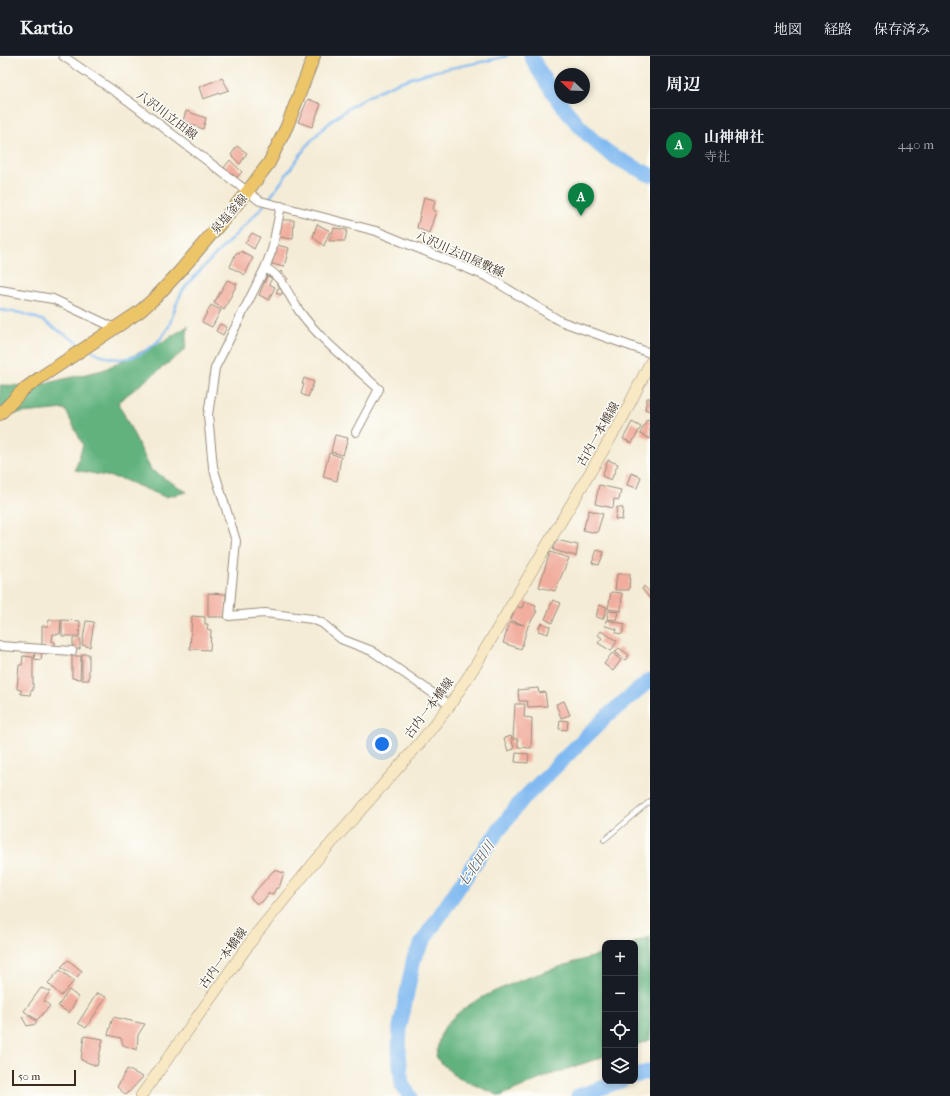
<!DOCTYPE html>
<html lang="ja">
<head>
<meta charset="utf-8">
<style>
	body { margin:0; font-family:"IM FELL French Canon","Noto Serif JP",serif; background:#242831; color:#f1f3f6 }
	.controls { position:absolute; right:12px; bottom:12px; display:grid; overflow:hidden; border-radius:8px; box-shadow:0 2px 6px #0003 }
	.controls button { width:36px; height:36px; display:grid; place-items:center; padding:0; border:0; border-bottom:1px solid #363941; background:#171b24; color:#f1f3f6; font:20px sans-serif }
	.compass { position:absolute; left:554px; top:12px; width:36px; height:36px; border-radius:50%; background:#171b24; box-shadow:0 2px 6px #0003; rotate:293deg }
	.scale { position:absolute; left:12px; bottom:10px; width:64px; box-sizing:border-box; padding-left:4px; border:2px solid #3b2a1e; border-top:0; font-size:11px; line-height:14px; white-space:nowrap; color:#3b2a1e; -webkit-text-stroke:3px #fdfcf7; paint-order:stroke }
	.you { position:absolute; left:382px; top:688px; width:14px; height:14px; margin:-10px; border:3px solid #fff; border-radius:50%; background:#1a73e8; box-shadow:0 0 0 6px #1a73e833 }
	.badge { display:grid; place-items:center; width:26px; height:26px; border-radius:50%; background:#0b8043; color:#fff; font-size:13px; font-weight:700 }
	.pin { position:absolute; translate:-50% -33px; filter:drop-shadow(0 1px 2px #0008) }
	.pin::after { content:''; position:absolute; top:21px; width:14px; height:12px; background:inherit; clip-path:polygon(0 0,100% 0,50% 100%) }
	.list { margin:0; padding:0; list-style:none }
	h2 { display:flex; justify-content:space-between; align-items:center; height:52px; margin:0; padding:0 16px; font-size:17px }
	h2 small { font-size:13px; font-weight:400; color:#9ea1a6 }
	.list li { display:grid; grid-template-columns:26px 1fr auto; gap:12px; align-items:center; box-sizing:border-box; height:72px; padding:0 16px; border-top:1px solid #363941 }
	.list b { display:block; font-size:15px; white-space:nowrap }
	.list p { margin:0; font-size:13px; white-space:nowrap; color:#9ea1a6 }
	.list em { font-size:13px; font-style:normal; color:#9ea1a6 }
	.icon { flex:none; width:22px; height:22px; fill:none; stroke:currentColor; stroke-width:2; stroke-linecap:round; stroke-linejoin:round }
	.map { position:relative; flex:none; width:650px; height:1040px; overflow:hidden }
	header { display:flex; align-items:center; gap:24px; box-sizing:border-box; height:56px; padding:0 20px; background:#171b24; border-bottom:1px solid #363941 }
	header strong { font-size:19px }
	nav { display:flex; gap:22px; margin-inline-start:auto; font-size:14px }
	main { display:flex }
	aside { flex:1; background:#171b24 }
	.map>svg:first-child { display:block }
</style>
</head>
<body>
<header>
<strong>Kartio</strong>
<nav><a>地図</a><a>経路</a><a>保存済み</a></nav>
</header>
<main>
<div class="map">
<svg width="650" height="1040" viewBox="0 0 650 1040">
	<rect width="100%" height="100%" fill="#fdfcf7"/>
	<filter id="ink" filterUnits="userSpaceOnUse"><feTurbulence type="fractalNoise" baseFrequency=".025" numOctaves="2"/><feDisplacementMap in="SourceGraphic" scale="8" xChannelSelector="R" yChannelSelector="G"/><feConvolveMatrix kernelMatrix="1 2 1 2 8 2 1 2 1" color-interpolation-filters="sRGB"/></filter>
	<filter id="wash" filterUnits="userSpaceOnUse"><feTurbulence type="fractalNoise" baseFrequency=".012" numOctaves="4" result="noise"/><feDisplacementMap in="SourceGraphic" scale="16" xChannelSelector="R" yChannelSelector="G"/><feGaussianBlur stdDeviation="0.9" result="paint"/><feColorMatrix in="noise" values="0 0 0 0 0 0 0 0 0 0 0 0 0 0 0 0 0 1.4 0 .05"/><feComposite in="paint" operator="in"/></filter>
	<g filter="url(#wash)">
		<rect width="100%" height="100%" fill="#f4ecd6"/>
		<path fill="#62b27e" stroke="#4e6e4e" d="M188,270L185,294L118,346L151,414L187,436L165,441L122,423L75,414L83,389L65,353L0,359V329L34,330L103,314L162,286Z
			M650,881V984L635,989V887H633Z
			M605,897V1000L550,1019L500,1040L456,1021L436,1002C437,994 438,985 441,978C458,937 564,910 605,897Z"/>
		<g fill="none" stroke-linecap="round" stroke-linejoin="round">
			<path stroke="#81baf1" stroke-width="2.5" d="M267,145C283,126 295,104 310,86C341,50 387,27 432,16C457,10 482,7 507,0
				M0,254L21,257L42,264L83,290
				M89,293C98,298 110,304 121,303C140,302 161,287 169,270C174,257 177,240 186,230C210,202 239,177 264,149"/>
			<path stroke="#81baf1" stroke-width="15" d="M531,0C548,33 579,76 609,97C622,106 637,112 650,119
				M635,1020L650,1015
				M410,1040L402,1029L399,998L400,971L414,902L423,885L478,802L521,745L608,659L650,624
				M578,1040L621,1025"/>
		</g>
		<g id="blocks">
			<path fill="#f1ae9f" d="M222,22L229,34L203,43L199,31Z
				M308,43L321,48L312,71L298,66Z
				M186,55L206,62L203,73L183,65Z
				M237,90L247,97L240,108L231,99Z
				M230,104L242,116L236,122L224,112Z
				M424,141L435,144L433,154L436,155L429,177L417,172Z
				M280,164H294L293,183L278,181Z
				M317,168L330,175L324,190L313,181Z
				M334,172L347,174L345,185H329Z
				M252,177L260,181L254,193L245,187Z
				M277,189L289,192L284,211L272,208Z
				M241,195L253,202L245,219L230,211L236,197L239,198Z
				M281,215L288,223L285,226L278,218Z
				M267,220L272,222L269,228L275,231L269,244L259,239Z
				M227,224L237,228L224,254L214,247Z
				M278,232L283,234L281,239L276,237Z
				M211,249L221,254L212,271L202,266Z
				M220,268L227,271L223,279L216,275Z
				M304,322L314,326L308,341L301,338L304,328H302Z
				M647,342H650V355L645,353Z
				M647,363L650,364V383L640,378Z
				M632,366L641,371L632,387L623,383Z
				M335,379L348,382L343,399L331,396Z
				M329,397L341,401L337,425L323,421Z
				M608,404L618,408L611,424L602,420Z
				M631,417L641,421L637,432L627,429Z
				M599,429L621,434L619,444L614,443L613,452L595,448Z
				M617,451L623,452L622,464L615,463Z
				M589,454L603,458L597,477L583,474Z
				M556,484L578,489L576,500L553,494Z
				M597,494L604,496L599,509L592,507Z
				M550,496L569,502L555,535L539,531Z
				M617,518H630L629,534H615Z
				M644,530L650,536V543L642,533Z
				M611,536L622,537L621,555L608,553Z
				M208,537L226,538L225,561H208Z
				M553,544L561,547L552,567L545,563Z
				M524,545L536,549L535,555H537L528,570L521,593L503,587L510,566L524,569L511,564L516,550L522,552Z
				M599,549L607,551L603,563L596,561Z
				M608,555L618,556L616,564L607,563Z
				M192,560L205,561V568H208L207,573L211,574L210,594L190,593Z
				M49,564H61L60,578H53L52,586H55V592L42,590V570H48Z
				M62,564L80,565L79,580H62Z
				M606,564L625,568L622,578L616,577L617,573L605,570Z
				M86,565L94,566L90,591L82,589Z
				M541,567L550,570L548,578L538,575Z
				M601,575L617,585L611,595L598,587L602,582L598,579Z
				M73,582H80V593H73Z
				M619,592L629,599L625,604L615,596Z
				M35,596H42L41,604L34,603Z
				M612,597L621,604L613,615L604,608Z
				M82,598H89V624H82Z
				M23,600L33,601V635L31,634L30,639L21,638V634L17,633L19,609H22Z
				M72,600H81L80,623L72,622Z
				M538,632L539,637L545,636L547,650L528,651L527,645H519L518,634Z
				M564,645L570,659L561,662L556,648Z
				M515,648H525L524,661L532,662L531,692L518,691V683H513Z
				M560,664L568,665L567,674L559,673Z
				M511,680L514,693L508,695L504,682Z
				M516,697L529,698L528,707L515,706Z
				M274,814L284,817L279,832H276L273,838L269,837L262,846L257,848L250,841Z
				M68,904L82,915L77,921L61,911Z
				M60,914L74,925L61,940L48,927Z
				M41,932L50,935L44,945L50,950L37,964L24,955Z
				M69,934L78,941L69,957L58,950Z
				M97,937L106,941L86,972L78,967Z
				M29,960L36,965V968L27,970L22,961Z
				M113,961L145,968L138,979L137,994L123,989L121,982L108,979Z
				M84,980L103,983L97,1010L81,1004Z
				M127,1013L143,1021L126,1039L117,1031Z"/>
		</g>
	</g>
	<g filter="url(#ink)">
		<use href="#blocks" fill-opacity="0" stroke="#988b7a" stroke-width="1"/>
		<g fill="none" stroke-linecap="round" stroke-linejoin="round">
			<defs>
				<path id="lane" d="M604,784L650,745"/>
				<path id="street" d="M63,0L130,46L260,145L376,175L488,221L560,265L650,297
					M281,150L272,194L265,212L215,312L208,359L213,411L236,485L229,560L265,557L312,563L322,567L341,583L372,595L450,649
					M265,212C283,220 289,241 300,256C322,286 353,309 379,333L356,376
					M0,234L53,243L115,272
					M0,590L72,595"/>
				<path id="secondary" d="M141,1040L257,877L313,808L419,688L450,649L477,607L623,361L650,307"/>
				<path id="primary" d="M0,358L23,334L41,321L139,256L156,241L181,214L247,136L269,107L287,70L314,0"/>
			</defs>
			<use href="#lane" stroke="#988b7a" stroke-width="5.5"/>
			<use href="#street" stroke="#988b7a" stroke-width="10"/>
			<use href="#secondary" stroke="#988b7a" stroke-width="12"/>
			<use href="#primary" stroke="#988b7a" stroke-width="14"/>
			<use href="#lane" stroke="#fff" stroke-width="4"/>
			<use href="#street" stroke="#fff" stroke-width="8"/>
			<use href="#secondary" stroke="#f8e8c3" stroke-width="11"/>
			<use href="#primary" stroke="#edc569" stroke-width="12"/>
		</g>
	</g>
	<g text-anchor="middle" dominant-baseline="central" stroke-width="3" stroke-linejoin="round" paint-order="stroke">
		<g font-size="12" fill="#3b2a1e" stroke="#fdfcf7">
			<text transform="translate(167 59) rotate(37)">八沢川立田線</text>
			<text transform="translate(229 158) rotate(-49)">泉塩釜線</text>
			<text transform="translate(460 198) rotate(24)">八沢川去田屋敷線</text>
			<text transform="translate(598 378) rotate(-60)">古内一本橋線</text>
			<text transform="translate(429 652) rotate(-53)">古内一本橋線</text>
			<text transform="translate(223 902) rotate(-54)">古内一本橋線</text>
		</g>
		<g font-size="13" font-style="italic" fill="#545c68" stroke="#fdfcf7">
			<text transform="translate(476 808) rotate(-55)">七北田川</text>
		</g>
	</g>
</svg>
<div class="controls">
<button>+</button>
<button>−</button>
<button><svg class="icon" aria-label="locate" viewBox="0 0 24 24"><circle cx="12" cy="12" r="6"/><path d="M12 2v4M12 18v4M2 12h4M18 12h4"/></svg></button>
<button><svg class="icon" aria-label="layers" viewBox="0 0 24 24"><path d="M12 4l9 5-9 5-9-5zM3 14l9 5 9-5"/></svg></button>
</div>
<svg class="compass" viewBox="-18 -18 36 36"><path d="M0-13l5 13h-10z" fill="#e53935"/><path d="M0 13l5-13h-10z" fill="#9ea1a6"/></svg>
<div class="scale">50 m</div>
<div class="you"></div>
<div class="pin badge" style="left:581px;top:160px">A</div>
</div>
<aside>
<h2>周辺<small></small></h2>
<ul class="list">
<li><span class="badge">A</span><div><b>山神神社</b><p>寺社</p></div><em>440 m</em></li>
</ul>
</aside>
</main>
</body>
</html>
